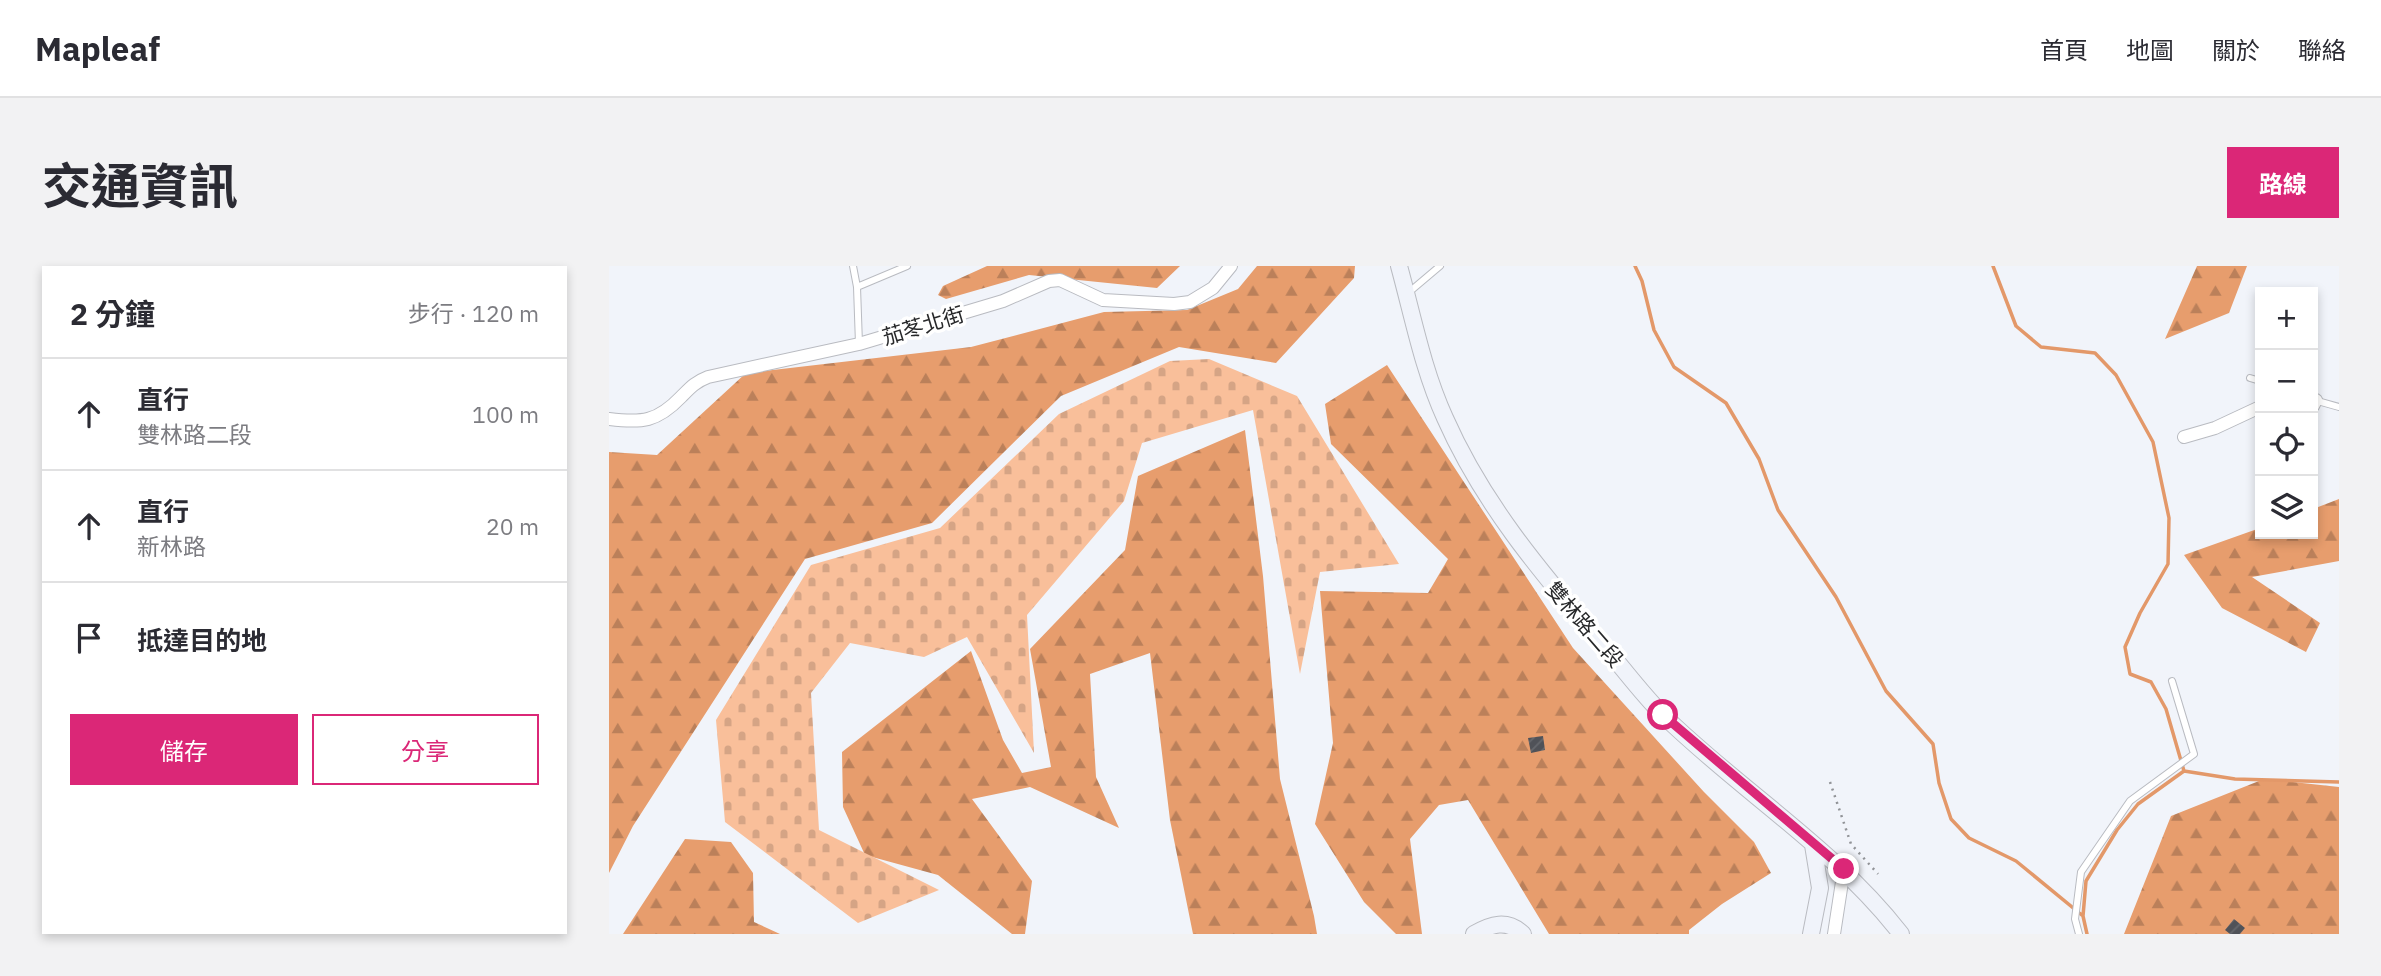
<!DOCTYPE html>
<html lang="zh-TW">
<head>
<meta charset="utf-8">
<style>
	body { margin:0; font-family:"IBM Plex Sans","Noto Sans TC",sans-serif; background:#f2f2f3; color:#2b2b33 }
	.controls { position:absolute; right:21px; top:21px; display:grid; overflow:hidden; border-radius:0px; box-shadow:0 4px 10px #0003 }
	.controls button { width:63px; height:63px; display:grid; place-items:center; padding:0; border:0; border-bottom:2px solid #e1e1e2; background:#fff; color:#2b2b33; font:35px sans-serif }
	.stop { position:absolute; width:21px; height:21px; margin:-16px; border:5px solid #db2777; border-radius:50%; background:#fff }
	.stop.end { background:#db2777; border-color:#fff; box-shadow:0 2px 7px #0008 }
	.list { margin:0; padding:0; list-style:none }
	h2 { display:flex; justify-content:space-between; align-items:center; height:91px; margin:0; padding:0 28px; font-size:30px }
	h2 small { font-size:23px; font-weight:400; color:#7c7c81 }
	.list li { display:grid; grid-template-columns:46px 1fr auto; gap:21px; align-items:center; box-sizing:border-box; height:112px; padding:0 28px; border-top:2px solid #e1e1e2 }
	.list b { display:block; font-size:26px; white-space:nowrap }
	.list p { margin:0; font-size:23px; white-space:nowrap; color:#7c7c81 }
	.list em { font-size:23px; font-style:normal; color:#7c7c81 }
	.actions { display:flex; gap:14px; padding:21px 28px }
	.actions a { flex:1; padding:16px 0; border:2px solid #db2777; border-radius:0px; text-align:center; font-size:24px; color:#db2777 }
	.actions .main { background:#db2777; color:#fff }
	.icon { flex:none; width:38px; height:38px; fill:none; stroke:currentColor; stroke-width:2; stroke-linecap:round; stroke-linejoin:round }
	.map { position:relative; flex:none; width:1730px; height:668px; overflow:hidden; border-radius:0px }
	header { display:flex; align-items:center; gap:42px; box-sizing:border-box; height:98px; padding:0 35px; background:#fff; border-bottom:2px solid #e1e1e2 }
	header strong { font-size:33px }
	nav { display:flex; gap:38px; margin-inline-start:auto; font-size:24px }
	.intro { display:flex; align-items:center; justify-content:space-between; box-sizing:border-box; height:168px; padding:0 42px }
	h1 { margin:0; font-size:49px }
	.button { padding:18px 32px; border-radius:0px; background:#db2777; color:#fff; font-size:24px; font-weight:700 }
	main { display:flex; gap:42px; padding:0 42px }
	aside { flex:1; background:#fff; border-radius:0px; box-shadow:0 4px 10px #0003 }
	.map>svg:first-child { display:block }
</style>
</head>
<body>
<header>
<strong>Mapleaf</strong>
<nav><a>首頁</a><a>地圖</a><a>關於</a><a>聯絡</a></nav>
</header>
<div class="intro"><h1>交通資訊</h1><a class="button">路線</a></div>
<main>
<aside>
<h2>2 分鐘<small>步行 · 120 m</small></h2>
<ul class="list">
<li><svg class="icon" aria-label="ahead" viewBox="0 0 24 24"><path d="M12 20V5M6 11l6-6 6 6"/></svg><div><b>直行</b><p>雙林路二段</p></div><em>100 m</em></li>
<li><svg class="icon" aria-label="ahead" viewBox="0 0 24 24"><path d="M12 20V5M6 11l6-6 6 6"/></svg><div><b>直行</b><p>新林路</p></div><em>20 m</em></li>
<li><svg class="icon" aria-label="arrive" viewBox="0 0 24 24"><path d="M6 21V4h12l-3 4 3 4H6"/></svg><div><b>抵達目的地</b></div></li>
</ul>
<div class="actions"><a class="main">儲存</a><a>分享</a></div>
</aside>
<div class="map">
<svg width="1730" height="668" viewBox="0 0 1730 668">
	<defs>
		<pattern id="forest-firs" width="22" height="20" patternUnits="userSpaceOnUse" patternTransform="scale(1.75)"><rect width="22" height="20" fill="#e79d6d"/><path d="M5 1l3.5 6h-7zM16 11l3.5 6h-7z" fill="#bb805a"/></pattern>
		<pattern id="cemetery-stones" width="16" height="16" patternUnits="userSpaceOnUse" patternTransform="scale(1.75)"><rect width="16" height="16" fill="#f9bf9a"/><path d="M2 7V4a2 2 0 0 1 4 0v3zM10 15v-3a2 2 0 0 1 4 0v3z" fill="#d5a485"/></pattern>
		<pattern id="building-hatch" width="6" height="6" patternUnits="userSpaceOnUse" patternTransform="scale(1.75)"><rect width="6" height="6" fill="#505258"/><path d="M-1 1l2-2M0 6l6-6M5 7l2-2" fill="none" stroke="#66686d"/></pattern>
	</defs>
	<rect width="100%" height="100%" fill="#f1f4fa"/>
	<path fill="url(#forest-firs)" d="M378,0H571L548,22L420,9L337,33L329,29L334,20Z
		M648,0H746L745,12L667,97L570,81L452,130L323,257L196,293L24,560L0,607V186L48,189L137,107L362,81L495,46L578,44L629,23Z
		M1588,0H1638L1620,47L1556,73Z
		M778,99L964,382L1095,526L1145,576L1162,607L1113,638L1080,664V668H940L859,534L830,539L801,573L813,668H787L755,636L706,558L724,477L711,325L819,327L839,293L722,178L716,138Z
		M636,164L654,310L671,513L705,650L708,668H584L561,554L541,387L481,408L487,511L510,562L421,521L363,533L423,615L416,668H403L329,609L256,589L234,541L233,486L362,385L394,474L413,507L442,501L421,383L516,284L529,210Z
		M1730,233V295L1643,311L1711,357L1697,386L1613,342L1575,289L1651,262V268H1704V243Z
		M1655,513L1730,521V668H1515L1562,550Z
		M76,573L122,576L144,607L145,656L171,668H14Z"/>
	<path fill="url(#cemetery-stones)" d="M600,93L688,130L790,298L711,306L691,408L644,144L533,177L515,235L418,349L425,487L358,371L315,391L241,377L202,427L210,564L330,624L249,657L116,556L107,454L202,299L331,262L450,148L561,95Z"/>
	<g fill="none" stroke-linecap="round" stroke-linejoin="round">
		<path stroke="#e39869" stroke-width="3.5" d="M1026,0L1033,15L1045,64L1065,101L1117,137L1150,193L1169,244L1227,331L1277,425L1324,478L1330,517L1342,553L1360,572L1407,595L1474,650L1478,668
			M1384,0L1407,60L1432,81L1486,87L1507,109L1544,176L1560,252L1559,298L1531,347L1516,381L1521,408L1542,416L1557,443L1575,505
			M1474,650L1477,615L1508,564L1529,538L1575,505L1626,513L1730,516"/>
	</g>
	<path fill="url(#building-hatch)" d="M934,470L936,484L922,487L919,472Z
		M1625,653L1636,662L1631,668H1621L1616,664Z"/>
	<g fill="none" stroke-linecap="round" stroke-linejoin="round">
		<defs>
			<path id="lane" d="M244,0L248,21L250,78
				M248,21L298,0
				M799,27L831,0
				M1641,112L1651,115
				M1705,134L1730,141
				M1470,668L1466,653L1472,606L1521,535L1585,488L1563,415"/>
			<path id="street" d="M1704,140L1707,134
				M0,153C33,157 48,156 72,131C81,122 86,116 99,111L250,78L394,35L440,15L451,14L494,34L565,38L581,36L604,22L622,0
				M1575,171L1606,162L1651,141
				M1225,668L1235,603"/>
			<path id="secondary" d="M790,0C804,51 814,104 836,152C873,236 930,304 989,373C1011,398 1031,426 1055,450C1132,525 1225,582 1292,668
				M865,668C882,658 898,653 914,668
				M1202,668L1211,622L1204,579"/>
		</defs>
		<use href="#lane" stroke="#b9bbc1" stroke-width="8"/>
		<use href="#street" stroke="#b9bbc1" stroke-width="14"/>
		<use href="#secondary" stroke="#b9bbc1" stroke-width="18"/>
		<path stroke="#919397" stroke-width="2.5" stroke-dasharray="2 5" stroke-linecap="butt" d="M1221,516L1242,578L1269,608"/>
		<use href="#lane" stroke="#fff" stroke-width="6"/>
		<use href="#street" stroke="#fff" stroke-width="12"/>
		<use href="#secondary" stroke="#f0f3fa" stroke-width="16"/>
	</g>
	<g fill="none" stroke-linecap="round" stroke-linejoin="round">
		<path stroke="#db2777" stroke-width="9" d="M1054,449L1235,603"/>
	</g>
	<g text-anchor="middle" dominant-baseline="central" stroke-width="7" stroke-linejoin="round" paint-order="stroke">
		<g font-size="21" fill="#27282a" stroke="#fff">
			<text transform="translate(314 59) rotate(-17)">茄苳北街</text>
			<text transform="translate(976 358) rotate(49)">雙林路二段</text>
		</g>
	</g>
</svg>
<div class="controls">
<button>+</button>
<button>−</button>
<button><svg class="icon" aria-label="locate" viewBox="0 0 24 24"><circle cx="12" cy="12" r="6"/><path d="M12 2v4M12 18v4M2 12h4M18 12h4"/></svg></button>
<button><svg class="icon" aria-label="layers" viewBox="0 0 24 24"><path d="M12 4l9 5-9 5-9-5zM3 14l9 5 9-5"/></svg></button>
</div>
<div class="stop" style="left:1054px;top:449px"></div>
<div class="stop end" style="left:1235px;top:603px"></div>
</div>
</main>
</body>
</html>
